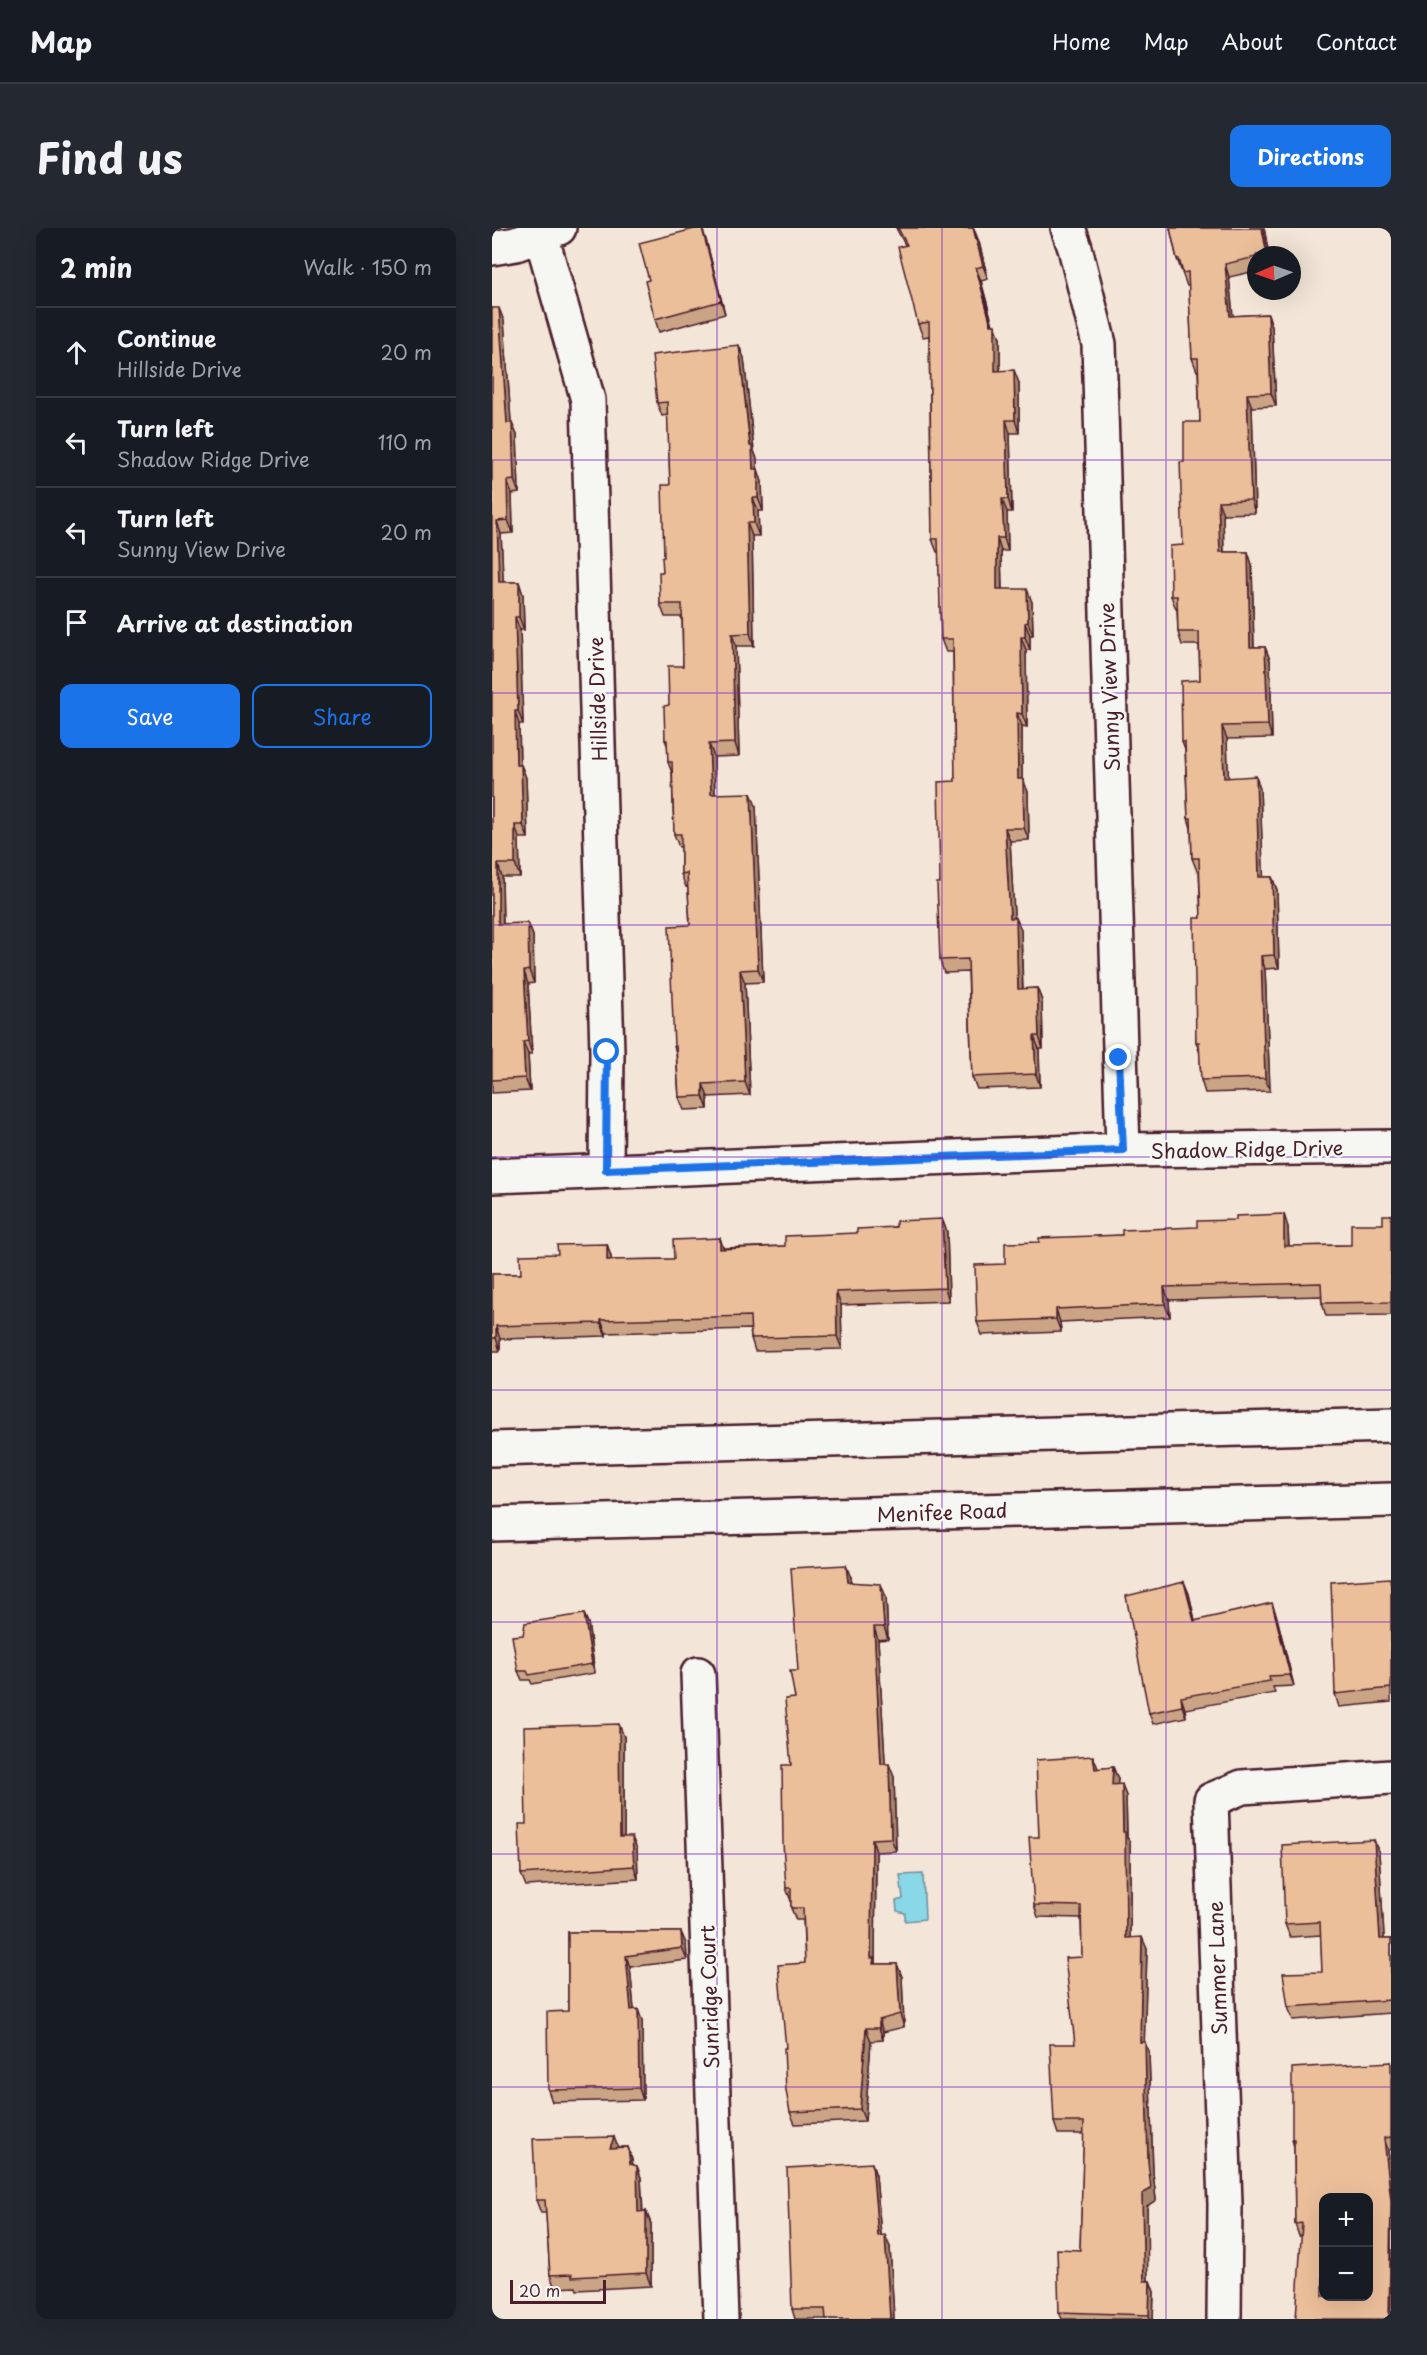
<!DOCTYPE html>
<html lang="en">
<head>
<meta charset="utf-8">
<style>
	body { margin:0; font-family:"Playpen Sans",sans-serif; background:#242831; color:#f1f3f6 }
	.controls { position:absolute; right:18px; bottom:18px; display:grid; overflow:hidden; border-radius:12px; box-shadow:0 6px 24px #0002 }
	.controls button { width:54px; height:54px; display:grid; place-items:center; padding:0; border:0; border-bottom:2px solid #363941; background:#171b24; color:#f1f3f6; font:30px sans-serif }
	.compass { position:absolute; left:755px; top:18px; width:54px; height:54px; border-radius:50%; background:#171b24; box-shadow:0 6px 24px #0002; rotate:268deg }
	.scale { position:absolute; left:18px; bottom:15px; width:96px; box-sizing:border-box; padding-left:6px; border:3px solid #4a1f2b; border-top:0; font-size:16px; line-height:21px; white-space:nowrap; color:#4a1f2b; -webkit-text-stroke:4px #f6f6f2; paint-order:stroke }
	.stop { position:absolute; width:18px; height:18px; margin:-14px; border:4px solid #1a73e8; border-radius:50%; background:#fff }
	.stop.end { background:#1a73e8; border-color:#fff; box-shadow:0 2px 6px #0008 }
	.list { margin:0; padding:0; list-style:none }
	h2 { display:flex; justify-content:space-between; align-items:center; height:78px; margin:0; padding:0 24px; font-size:26px }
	h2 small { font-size:20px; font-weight:400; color:#9ea1a6 }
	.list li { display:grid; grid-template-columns:39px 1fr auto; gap:18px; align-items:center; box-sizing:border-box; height:90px; padding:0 24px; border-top:2px solid #363941 }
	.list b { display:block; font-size:22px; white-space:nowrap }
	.list p { margin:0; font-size:20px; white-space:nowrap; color:#9ea1a6 }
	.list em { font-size:20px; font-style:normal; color:#9ea1a6 }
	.actions { display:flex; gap:12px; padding:18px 24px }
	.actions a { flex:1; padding:14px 0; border:2px solid #1a73e8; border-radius:12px; text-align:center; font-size:21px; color:#1a73e8 }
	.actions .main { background:#1a73e8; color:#fff }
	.icon { flex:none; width:33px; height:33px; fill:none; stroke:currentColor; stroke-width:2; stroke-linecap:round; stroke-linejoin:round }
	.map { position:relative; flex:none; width:899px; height:2091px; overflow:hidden; border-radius:12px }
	header { display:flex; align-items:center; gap:36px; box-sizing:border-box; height:84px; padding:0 30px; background:#171b24; border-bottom:2px solid #363941 }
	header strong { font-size:28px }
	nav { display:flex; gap:33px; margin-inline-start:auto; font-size:21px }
	.intro { display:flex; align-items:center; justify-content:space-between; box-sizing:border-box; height:144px; padding:0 36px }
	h1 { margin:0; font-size:42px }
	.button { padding:15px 27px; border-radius:12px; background:#1a73e8; color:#fff; font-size:21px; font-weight:700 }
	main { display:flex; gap:36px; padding:0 36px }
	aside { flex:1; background:#171b24; border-radius:12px; box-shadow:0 6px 24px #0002 }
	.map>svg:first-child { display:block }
</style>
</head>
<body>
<header>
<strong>Map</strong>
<nav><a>Home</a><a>Map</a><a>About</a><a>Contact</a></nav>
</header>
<div class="intro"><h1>Find us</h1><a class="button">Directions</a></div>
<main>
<aside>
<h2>2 min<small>Walk · 150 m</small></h2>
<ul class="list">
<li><svg class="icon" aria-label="ahead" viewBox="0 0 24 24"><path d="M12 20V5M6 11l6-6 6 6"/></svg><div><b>Continue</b><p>Hillside Drive</p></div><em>20 m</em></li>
<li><svg class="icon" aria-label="left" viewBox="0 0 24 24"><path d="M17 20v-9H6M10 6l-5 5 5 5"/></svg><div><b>Turn left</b><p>Shadow Ridge Drive</p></div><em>110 m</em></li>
<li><svg class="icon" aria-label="left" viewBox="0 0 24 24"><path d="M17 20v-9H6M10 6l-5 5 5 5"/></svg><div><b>Turn left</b><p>Sunny View Drive</p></div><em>20 m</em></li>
<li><svg class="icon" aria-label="arrive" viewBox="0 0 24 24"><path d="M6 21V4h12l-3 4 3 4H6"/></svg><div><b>Arrive at destination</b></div></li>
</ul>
<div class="actions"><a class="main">Save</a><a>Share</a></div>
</aside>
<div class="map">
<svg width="899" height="2091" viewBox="0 0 899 2091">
	<rect width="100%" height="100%" fill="#f3e6d8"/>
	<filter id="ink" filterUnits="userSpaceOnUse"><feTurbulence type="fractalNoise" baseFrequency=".0167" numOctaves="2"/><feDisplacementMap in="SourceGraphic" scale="12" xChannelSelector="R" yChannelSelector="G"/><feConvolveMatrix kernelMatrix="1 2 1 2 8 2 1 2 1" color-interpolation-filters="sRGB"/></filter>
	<g filter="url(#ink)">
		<path fill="#89d8e7" stroke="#708e9c" stroke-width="1.5" d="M431,1646L433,1691L413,1693V1685L405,1683L404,1673L411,1671L408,1647Z"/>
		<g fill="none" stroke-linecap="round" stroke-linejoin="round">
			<defs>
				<path id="minor" d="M576,0L583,20L607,116L631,922
					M49,7L96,172L115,824L114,942
					M0,20L24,16L67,0
					M0,948L631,922L899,919
					M206,1446L229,2091
					M732,2091L733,1976L719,1572L750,1559L899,1549"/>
				<path id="major" d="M0,1221L899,1197
					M0,1296L899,1272"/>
			</defs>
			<use href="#minor" stroke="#4a1f2b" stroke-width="38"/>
			<use href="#major" stroke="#4a1f2b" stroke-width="38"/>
			<use href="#minor" stroke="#f6f6f2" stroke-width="33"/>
			<use href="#major" stroke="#f6f6f2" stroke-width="33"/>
		</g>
		<path fill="#cba485" stroke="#4a1f2b" stroke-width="1.5" d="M210,0L214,12L233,86L167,104L163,91L157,52Z
			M404,0H481L487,14L496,51L489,53L501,97L508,110V142L527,155V205H518L520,284H515L516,323H509L510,361L540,374L541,407H538V422H534L535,499L530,498V551L536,564L537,612L518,613L522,690H524L529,702L531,761L545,760L550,773L551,821H547L548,859L485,861L480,849L476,744L452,745L448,732V655L463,553L461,424H454L449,411L447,324H445L440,311L437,108L431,109L426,96L413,17Z
			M678,0H772L777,27H764V43L737,49L741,88L776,86L780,99L784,178L760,179L763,285L731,286L732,324H756L760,337L762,419H773L778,432L780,510L735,511L736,550L768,561L771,649H780L785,662L787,740L773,741L778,863L713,865L709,852L708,825L704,814L709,690L707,643H705L700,630L699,600L696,590L693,522L690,514L708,452L707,417H690L686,404L685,381H684L679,368L691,317L692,234L708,194L706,143H705L700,130L697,58H695L685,31Z
			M0,80L12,93L19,195L25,207L27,265L20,266L21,305L9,306L11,354H27L31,367L32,402H28L31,496H27L28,537H29L34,550L36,610H27L28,649H10L11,696L36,695L41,708L42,755L36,756L40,826H36L38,863L0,865Z
			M252,130L262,223L265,231V241L270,254L271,283H266L267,308H260L262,418H244L247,528L222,529L223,566L264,578L271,754L253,755L258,867L216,869V881L192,882L187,869L184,825L182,818L198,697L196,658L194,659L189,646V619H187L182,606L180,545L176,534V519L173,512L177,477L191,438L190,389H173L168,376L178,257L176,187L170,188L165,175Z
			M899,987V1087L834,1088L830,1075L829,1068L677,1072L678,1089L568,1094L569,1104L490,1107L485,1094L513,1036L547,1014L630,1007L796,999L797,1018L859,1017L891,996Z
			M450,991L455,1004L457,1073L349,1077L350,1121L263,1123L259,1110L258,1101L114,1105V1108L8,1111V1123H0V1046H29L66,1026L115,1016L119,1029V1032L182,1031L228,1010L231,1020L293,1018L365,1005Z
			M359,1350V1354L394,1369L396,1411L386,1412L393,1536L402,1549L404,1623L384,1624L383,1735L384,1736H405L410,1749L412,1799L391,1804V1812L379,1813L373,1893L303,1896L298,1884L294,1820L313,1735L311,1692H304L299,1680V1673L294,1660L299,1537L306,1443Z
			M692,1354L697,1366L703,1393L784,1386L802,1458L781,1459L783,1465L693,1481L694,1489L661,1496L657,1485Z
			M899,1354V1474L847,1479L843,1466Z
			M92,1386L96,1395L103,1445L40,1456L38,1452H30L26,1443L31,1407Z
			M132,1509V1609L145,1621L146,1651L34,1658L29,1646L34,1596Z
			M621,1539L626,1551L625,1557L634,1568L635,1609L638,1615V1710L655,1721L652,1814L657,1826L661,1945L664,1972L655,1978V2036L656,2053H658L662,2064L661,2091H570L567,2084L588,2022L592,1906H566L562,1894L583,1816L590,1729L589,1690L546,1689L542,1677L547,1609L606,1541Z
			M882,1612L887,1625L892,1711H899V1785L801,1792L796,1779L830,1744L829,1707L798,1709L793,1696Z
			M76,1704H189L194,1716L195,1732L138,1739L142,1782L150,1793L151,1872L60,1874L56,1862L76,1783Z
			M899,1834V1922H896L899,1945V2091L809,2008H807L803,1996L802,1919L800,1911Z
			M126,1919H136L140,1932L141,1937L145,1938L149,1950L151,1984L154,1983L159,1996V2058L85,2062L84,2059L63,2060L58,2047L54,1985H49L44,1972Z
			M384,1948L389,2007L398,2019L402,2091H303L300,2081Z"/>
		<path fill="#a5866c" stroke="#4a1f2b" stroke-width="1.5" d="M210,0L214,12L233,86L229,73Z
			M770,0H772L777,27H775Z
			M482,1L487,14L496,51L491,38Z
			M733,36L737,49L742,101L738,88Z
			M484,40L489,53L503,107V97L508,110V156L503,143L499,97Z
			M7,80L12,93L20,208L15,195Z
			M776,86L780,99L784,178L779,165Z
			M247,117L252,130L262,223L265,231L266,254L261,241Z
			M522,142L527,155V205L523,192Z
			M755,166L760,179L763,285L759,272Z
			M514,192L518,205L520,284L516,271Z
			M20,195L25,207L27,265L22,252Z
			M266,241L270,254L271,283L266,270Z
			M15,253L20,266L21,305L16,292Z
			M261,270L266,283L267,308L262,295Z
			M510,271L515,284L516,323L512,310Z
			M726,273L731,286L732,337L728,324Z
			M5,293L9,306L12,367L7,354Z
			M255,295L260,308L262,418L258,405Z
			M505,310L509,323L510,374L505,361Z
			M756,324L760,337L762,432L758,419Z
			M27,354L31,367L32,402L27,389Z
			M535,361L540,374L541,407L536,394Z
			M23,389L28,402L31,496L26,483Z
			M533,395L538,407V422L533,409Z
			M240,406L244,418L247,528L243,515Z
			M529,409L534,422L535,499L530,486Z
			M773,419L778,432L780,510L776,497Z
			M23,483L27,496L28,550L24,537Z
			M525,485L530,498V564L526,551Z
			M730,498L735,511L737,563L732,550Z
			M217,516L222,529L223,579L219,566Z
			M29,537L34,550L36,610L31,597Z
			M764,548L768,561L772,662L767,649Z
			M531,551L536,564L537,612L532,600Z
			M259,565L264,578L271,754L266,741Z
			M23,597L27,610L28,649L23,636Z
			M513,600L518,613L523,703L518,690Z
			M6,636L10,649L11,709L6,696Z
			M780,649L785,662L787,740L782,727Z
			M524,690L529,702L531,774L526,761Z
			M36,695L41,708L42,755L37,742Z
			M769,728L773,741L778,863L773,850Z
			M248,742L253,755L258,867L253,854Z
			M32,743L36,756L40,826L36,813Z
			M545,760L550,773L551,821L547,808Z
			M542,808L547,821L548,859L544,846Z
			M31,814L36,826L38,863L33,850Z
			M211,856L216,869V881L211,868Z
			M792,986L796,999L797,1031L792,1018Z
			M450,991L455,1004L457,1073L453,1060Z
			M228,1010L232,1023L228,1021Z
			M115,1016L119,1029L120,1045L115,1032Z
			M672,1059L677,1072L678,1089L673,1076Z
			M344,1064L349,1077L350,1121L345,1108Z
			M564,1081L568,1094L569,1104L564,1091Z
			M109,1092L114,1105V1108L109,1095Z
			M4,1098L8,1111V1123L4,1110Z
			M354,1337L359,1350L361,1367L356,1354Z
			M692,1354L697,1366L706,1405L702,1393Z
			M389,1356L394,1369L396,1411L392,1399Z
			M780,1375L784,1386L802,1458L798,1447Z
			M92,1386L96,1395L103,1445L100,1436Z
			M382,1399L386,1412L394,1549L389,1536Z
			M689,1469L693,1481L694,1489L690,1478Z
			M127,1496L132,1509V1622L128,1609Z
			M601,1528L606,1540L608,1553L603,1541Z
			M397,1536L402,1549L404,1623L399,1610Z
			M621,1539L626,1551L625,1569L620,1557Z
			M630,1556L634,1568L635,1609L638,1615V1722L634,1710Z
			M140,1609L145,1621L146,1651L142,1638Z
			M380,1611L384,1624L383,1735L386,1743L379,1730Z
			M882,1612L887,1625L893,1724L888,1711Z
			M189,1704L194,1716L195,1732L190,1720Z
			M650,1709L655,1721L652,1826L648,1814Z
			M134,1728L138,1739L143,1793L139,1782Z
			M405,1736L410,1749L412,1799L408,1786Z
			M146,1781L150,1793L151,1872L147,1860Z
			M387,1792L391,1804V1812L387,1800Z
			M374,1800L379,1813L373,1893L368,1881Z
			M653,1814L657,1826L661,1945L664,1972L655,1978L656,2065L652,2053L651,2024L650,1966L656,1933Z
			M122,1909L127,1922L118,1920Z
			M892,1910L896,1922L899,1945V1973Z
			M136,1919L140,1932L142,1949L138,1936Z
			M380,1935L384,1948L390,2020L386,2008Z
			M145,1938L149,1950L151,1997L146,1984Z
			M154,1983L159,1996V2058L154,2045Z
			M898,1991L899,1993V2091H897Z
			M393,2007L398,2019L402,2091H398Z
			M658,2053L662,2064L661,2091H658L657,2087Z"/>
		<path fill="#ecbf9b" stroke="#4a1f2b" stroke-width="1.5" fill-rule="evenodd" d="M206,0H210L229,73L163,91L153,53L157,52L147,15Z
			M406,0H481L491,38L484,40L499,97H503V143L522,142L523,192H514L516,271H510L512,310H505V361H535L536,394L533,395V409H529L530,486L525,485L526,551H531L532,600H513L518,690H524L526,761L545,760L547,808H542L544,846L480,849L476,731L448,732L445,655H448L446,554L463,553L461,411H449L446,311H440L437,94L426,96L406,19L415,17Z
			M678,0H770L775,27H764V29L733,36L738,88L776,86L779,165L755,166L759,272L726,273L728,324H756L758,419H773L776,497L730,498L732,550L764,548L767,649H780L782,727L769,728L773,850L709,852L707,814H704L702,690H709L707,630H700L699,590H696L693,514H690L689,453L708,452L707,404H686L685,368H679L678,318L691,317L688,234H692V194H708L706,130H700L696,44L691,45L687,31H685Z
			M0,80H7L15,195H20L22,252L15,253L16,292L5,293L7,354H27V389H23L26,483H23L24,537H29L31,597H23V636H6V696L36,695L37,742L32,743L36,813L31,814L33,850L0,852Z
			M247,117L258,218H260L261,241H266V270H261L262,295H255L258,405L240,406L243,515L217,516L219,566L259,565L266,741L248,742L253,854L211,856V868L187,869L184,818H182L177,698L198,697L195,645L189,646V606H182L180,534H176L175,512H173L172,478L177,477L176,438H191L190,376H168L167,344H171L170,329H172L170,257H178L175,174L165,175L160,127Z
			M792,986V1018L859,1017V996H891V987H899V1074L830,1075L829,1055L672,1059L673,1076L564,1081V1091L485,1094L483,1037L513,1036V1015L547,1014V1010L630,1007V1002L705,999V993L744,992V988Z
			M450,991L453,1060L344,1064L345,1108L259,1110L258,1088L109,1092V1095L4,1098V1110H0V1046H29L28,1027L66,1026L65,1017L115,1016V1032L182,1031L181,1012L228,1010V1021L293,1018V1008L365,1005V1001L404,999V993Z
			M354,1337L356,1354L389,1356L392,1399H382L389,1536H397L399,1610L380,1611L379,1730H382L381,1736H405L408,1786L387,1792V1800H374L368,1881L298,1884L294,1863L292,1820H294L286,1737L313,1735L311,1680H299V1660H294L291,1615L290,1537H299L293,1471L303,1470L298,1443H306L299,1340Z
			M898,1350L899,1359V1460L843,1466L839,1354Z
			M692,1354L702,1393L780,1375L798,1447L777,1448L778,1453L689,1469L690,1478L657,1485L634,1368Z
			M92,1386L100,1436L37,1447L35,1443H26L20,1408L31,1407L33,1395Z
			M127,1496L128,1609H140L142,1638L29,1646L27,1596H34L32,1499Z
			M601,1528L603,1541L621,1539L620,1557L630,1556L631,1604H633L634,1710L650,1709L648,1814H653L656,1933L659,1961L650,1966L651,2024L652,2053H658L657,2087L567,2084L565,2021L588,2022L592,1894H562L558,1816H583L573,1730L590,1729L589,1678L542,1677L537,1609H547L544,1532Z
			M882,1612L888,1711H899V1772L796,1779L791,1745L830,1744L828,1694L793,1696L790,1617Z
			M76,1704H189L190,1720L134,1728L139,1782L146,1781L147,1860L56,1862L55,1784L76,1783Z
			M899,1834V1909L892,1910L899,1973L897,2091H804L810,1995L803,1996L802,1911H800V1840ZM831,1970H876V2068H831Z
			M122,1909L118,1920L136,1919L138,1936L145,1938L146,1984L154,1983V2045L80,2049V2046L58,2047L53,1972H44L41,1911Z
			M380,1935L386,2008L393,2007L398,2091H334L333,2081H300L295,1940Z"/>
	</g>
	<g fill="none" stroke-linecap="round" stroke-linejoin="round" filter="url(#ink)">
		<path stroke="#1a73e8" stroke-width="8" d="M115,824L114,942L631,922L627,830"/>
	</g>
	<path fill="none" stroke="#7b2cbf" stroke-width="1.5" stroke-opacity="0.55" d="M225,0V2091M450,0V2091M674,0V2091M0,232H899M0,465H899M0,697H899M0,929H899M0,1162H899M0,1394H899M0,1626H899M0,1859H899"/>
	<g text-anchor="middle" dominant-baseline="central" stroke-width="4.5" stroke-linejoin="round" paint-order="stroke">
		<g font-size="20" fill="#4a1f2b" stroke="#f6f6f2">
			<text transform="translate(617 459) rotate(-92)">Sunny View Drive</text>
			<text transform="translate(105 471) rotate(-92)">Hillside Drive</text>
			<text transform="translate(755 921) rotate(-1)">Shadow Ridge Drive</text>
			<text transform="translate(450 1284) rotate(-2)">Menifee Road</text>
			<text transform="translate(725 1740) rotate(-92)">Summer Lane</text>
			<text transform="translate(217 1769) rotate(-92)">Sunridge Court</text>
		</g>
	</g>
</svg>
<div class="controls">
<button>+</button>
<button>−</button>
</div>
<svg class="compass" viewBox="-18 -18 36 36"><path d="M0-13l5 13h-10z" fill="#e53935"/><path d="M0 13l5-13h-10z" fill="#9ea1a6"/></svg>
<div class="scale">20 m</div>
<div class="stop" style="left:115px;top:824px"></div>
<div class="stop end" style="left:627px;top:830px"></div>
</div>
</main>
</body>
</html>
